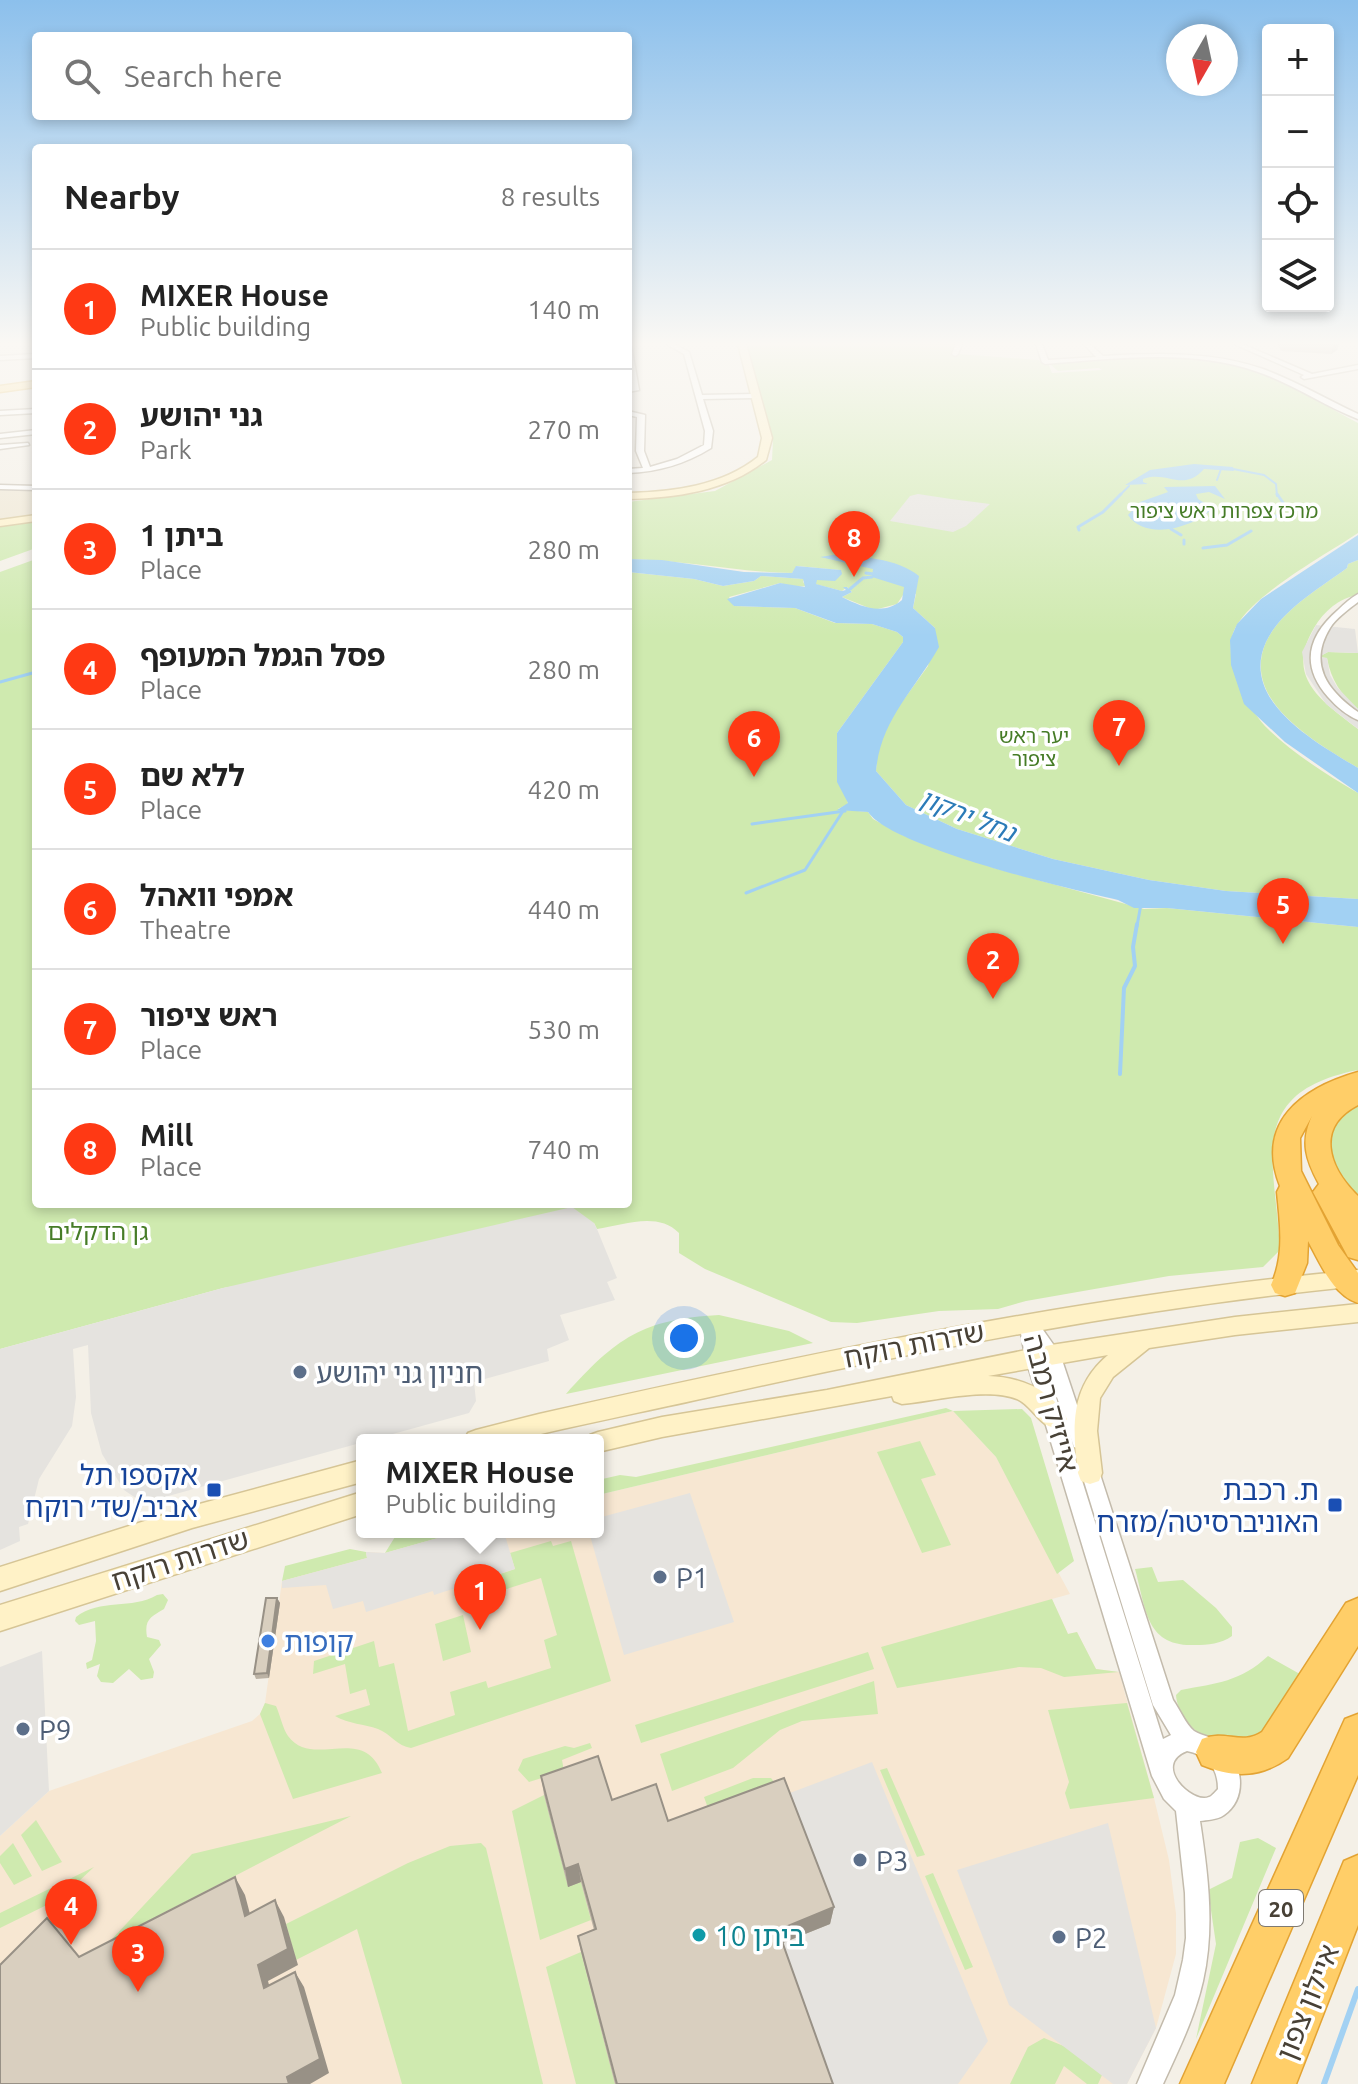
<!DOCTYPE html>
<html lang="en">
<head>
<meta charset="utf-8">
<style>
	body { margin:0; font-family:Ubuntu,"Noto Sans Hebrew",sans-serif; background:#f2f2f2; color:#222 }
	.controls { position:absolute; right:24px; top:24px; display:grid; overflow:hidden; border-radius:8px; box-shadow:0 4px 12px #0003 }
	.controls button { width:72px; height:72px; display:grid; place-items:center; padding:0; border:0; border-bottom:2px solid #e0e0e0; background:#fff; color:#222; font:40px sans-serif }
	.compass { position:absolute; left:1166px; top:24px; width:72px; height:72px; border-radius:50%; background:#fff; box-shadow:0 4px 12px #0003; rotate:189deg }
	.you { position:absolute; left:684px; top:1338px; width:28px; height:28px; margin:-20px; border:6px solid #fff; border-radius:50%; background:#1a73e8; box-shadow:0 0 0 12px #1a73e833 }
	.badge { display:grid; place-items:center; width:52px; height:52px; border-radius:50%; background:#ff3914; color:#fff; font-size:26px; font-weight:700 }
	.pin { position:absolute; translate:-50% -66px; filter:drop-shadow(0 2px 4px #0008) }
	.pin::after { content:''; position:absolute; top:42px; width:28px; height:24px; background:inherit; clip-path:polygon(0 0,100% 0,50% 100%) }
	.popup { position:absolute; left:356px; top:1434px; width:248px; height:104px; box-sizing:border-box; display:grid; place-content:center; border-radius:8px; background:#fff; filter:drop-shadow(0 2px 6px #0005); font-size:26px; white-space:nowrap; color:#767676 }
	.popup b { font-size:30px; color:#222 }
	.popup::after { content:''; position:absolute; left:50%; top:100%; margin-left:-16px; border:16px solid transparent; border-top-color:#fff }
	.list { margin:0; padding:0; list-style:none }
	h2 { display:flex; justify-content:space-between; align-items:center; height:104px; margin:0; padding:0 32px; font-size:34px }
	h2 small { font-size:26px; font-weight:400; color:#767676 }
	.list li { display:grid; grid-template-columns:52px 1fr auto; gap:24px; align-items:center; box-sizing:border-box; height:120px; padding:0 32px; border-top:2px solid #e0e0e0 }
	.list b { display:block; font-size:30px; white-space:nowrap }
	.list p { margin:0; font-size:26px; white-space:nowrap; color:#767676 }
	.list em { font-size:26px; font-style:normal; color:#767676 }
	.icon { flex:none; width:44px; height:44px; fill:none; stroke:currentColor; stroke-width:2; stroke-linecap:round; stroke-linejoin:round }
	.map { position:relative; flex:none; width:1358px; height:2084px; overflow:hidden }
	.search { position:absolute; background:#fff; box-shadow:0 4px 12px #0003; left:32px; top:32px; width:600px; height:88px; display:flex; align-items:center; gap:20px; box-sizing:border-box; padding:0 28px; border-radius:8px; color:#767676; font-size:30px }
	.panel { position:absolute; background:#fff; box-shadow:0 4px 12px #0003; left:32px; top:144px; width:600px; height:1064px; border-radius:8px }
	.map>svg:first-child { display:block }
</style>
</head>
<body>
<div class="map">
<svg width="1358" height="2084" viewBox="0 0 1358 2084">
	<rect width="100%" height="100%" fill="#f4f0e7"/>
	<path fill="#f7e7d2" d="M953,1411L996,1457L1070,1594L1052,1599L1068,1634L1077,1632L1096,1669L1119,1672L1154,1798L1169,1860L1176,1914V1954L1156,2028L1127,2084H0V1836L49,1791L252,1721L260,1714L265,1703L282,1581L367,1557L366,1552L385,1553L459,1532H598V1495Z"/>
	<path fill="#eee6d1" d="M0,490L36,491V516L0,522Z"/>
	<path fill="#cfeaaf" d="M959,344L958,354L1038,360L1048,363L1052,373L1102,370L1099,368L1058,371L1050,364C1111,361 1188,346 1254,370C1290,383 1324,405 1358,423V533C1325,555 1257,592 1237,625C1218,654 1246,707 1268,729C1294,754 1327,775 1358,793V899L1226,891L1149,880L1053,859L957,829L906,805L876,771L878,746L889,720L928,666L935,628L913,608L916,594L904,587L905,592L897,604L874,610L842,597L852,592L847,587L842,591L815,584L816,580L838,577L840,570L797,566L792,573C737,572 683,560 628,559V502L715,491L772,460L773,439L747,345Z
		M36,521V548L0,561V526Z
		M36,559V1204H628V572L694,579L723,586L754,581L761,576L804,579L803,582L807,586L793,587L780,583L729,597L734,606L795,608L835,623L872,624L897,632L903,637V642L837,733L848,804L838,809L868,812L873,819L902,835L994,868L1144,909L1167,908L1358,927V1070C1243,1093 1276,1162 1280,1250L1263,1267L1169,1276L1026,1301L998,1309L939,1311L857,1323L831,1322L705,1269L679,1253V1233C658,1211 623,1225 597,1229L594,1223L223,1288L0,1349V572Z
		M1358,560V595C1339,598 1324,611 1314,628C1285,677 1320,700 1358,729V768C1317,743 1240,701 1266,642C1281,610 1320,588 1347,568L1348,564Z
		M1328,652L1358,653V709C1341,695 1331,680 1327,658L1318,657Z
		M1358,1103V1202L1332,1167L1329,1132L1350,1107Z
		M719,1315L789,1331L813,1343L566,1394C616,1338 643,1319 719,1315Z
		M946,1408L953,1411L1022,1409L1031,1418L1074,1561L1057,1574L996,1457L953,1411L598,1495V1480L620,1475L636,1477Z
		M920,1441L936,1475L921,1479L951,1545L922,1553L877,1452Z
		M398,1532H459L385,1553Z
		M551,1541L553,1546L571,1541L611,1681L411,1748C397,1746 391,1734 378,1729C364,1724 349,1724 335,1716L370,1705L366,1689L350,1694L345,1664L313,1674L314,1661L374,1641L379,1667L394,1663L408,1731L455,1715L450,1692L486,1681L488,1688L551,1668L544,1640L557,1635L541,1578L460,1604L457,1588L515,1569L510,1553Z
		M350,1549L366,1552L367,1558L282,1581L285,1566Z
		M1152,1567L1158,1582L1183,1580L1216,1608L1232,1627V1636C1221,1644 1208,1645 1195,1645C1145,1647 1146,1608 1135,1569Z
		M157,1595L163,1594L168,1600L164,1609C151,1617 144,1619 147,1637L159,1640L161,1645L149,1659L154,1672L153,1678L141,1680L129,1669L113,1683L101,1682L97,1676L100,1664L87,1669L86,1663L92,1660L96,1641L95,1621L79,1625L75,1621L76,1617C100,1598 132,1610 157,1595Z
		M1052,1599L1068,1634L1077,1632L1096,1669L1119,1672L1064,1677L1041,1668L1019,1667L897,1688L881,1647Z
		M463,1615L471,1652L443,1661L435,1624Z
		M868,1652L874,1669L641,1743L635,1725Z
		M1268,1656L1307,1678L1270,1737C1253,1738 1228,1743 1211,1738C1193,1734 1177,1713 1176,1695L1181,1690C1217,1683 1240,1682 1268,1656Z
		M874,1681L878,1714L802,1721L780,1730L733,1768L672,1791L660,1754Z
		M265,1703L276,1706C280,1715 283,1729 288,1736C313,1770 362,1723 382,1773L293,1799L260,1714Z
		M1127,1703L1154,1798L1070,1809L1065,1793L1069,1782L1048,1710Z
		M590,1743L592,1748L562,1760L564,1771L529,1782L518,1770L523,1759L565,1746L574,1748Z
		M887,1768L925,1855L917,1857L880,1770Z
		M753,1778H771L775,1783L713,1822L704,1797Z
		M544,1795L568,1886L581,1882L591,1920L540,1940L512,1811Z
		M351,1816L111,1940L192,1854Z
		M36,1820L62,1862L42,1871L21,1835Z
		M1258,1838L1276,1848L1196,2039L1216,1944L1208,1890L1232,1878L1240,1842Z
		M13,1843L32,1876L14,1885L0,1863V1856Z
		M481,1843L486,1848L543,2084H402L357,1929L296,1960L286,1924L408,1863L450,1846Z
		M94,1867L61,1898L0,1928V1913Z
		M933,1873L973,1967L965,1970L925,1876Z
		M581,1952L615,2084H576L546,1967Z
		M1044,2038L1066,2047L1102,2075L1098,2084H1087L1064,2066L1055,2084H1010L1028,2047Z"/>
	<path fill="#e5e3df" d="M918,494L951,499L990,504L966,526L953,532L890,521L910,496Z
		M1316,625L1355,629L1358,653L1328,652L1319,657L1327,658L1330,675L1337,687L1358,709V729L1326,704L1306,674L1302,652Z
		M572,1207L594,1223L597,1229L617,1278L607,1282L615,1300L560,1315L569,1340L547,1349L549,1361L474,1382L476,1401L469,1413L143,1503L124,1490L102,1454L91,1413L88,1345L73,1349L76,1397L72,1426L39,1479L28,1524L19,1527L20,1541L0,1550V1349L223,1288Z
		M690,1493L734,1622L624,1655L589,1532H598V1518Z
		M459,1532H504L515,1569L434,1595L433,1591L366,1612L363,1601L333,1609L326,1585L282,1588V1581L367,1558L366,1552L385,1553Z
		M42,1651L49,1791L0,1836V1667Z
		M872,1762L988,2041L958,2084H824L775,1946L782,1796Z
		M1108,1823L1156,2028L1127,2084H1113L1009,2005L957,1870Z"/>
	<path fill="#a2d1f3" d="M1194,464L1233,467L1234,471L1204,469C1183,493 1167,470 1143,479V482L1148,484L1125,485L1150,470Z
		M1215,486L1225,499L1209,492L1196,494L1198,499L1213,508C1195,527 1146,542 1128,515L1140,502L1168,492L1164,487Z
		M1358,535V560L1348,564L1347,568C1320,588 1281,610 1266,642C1239,701 1317,743 1358,768V793L1285,742L1244,704L1231,665L1230,640L1237,624L1261,599Z
		M833,555C859,556 897,558 919,576L913,608L935,628L939,647C914,691 881,719 876,771L906,805L957,829L1053,859L1149,880L1226,891L1358,899V927L1167,908H1134L1118,900C1070,889 893,848 868,812L837,810L848,803L837,782V733L903,642V637L897,632L872,624L836,623L795,608L734,606L727,599L780,583L805,587L803,579L761,576L754,581L723,586L694,579L628,572V559L662,560L744,572L792,573L796,566L841,570L842,574L835,581L817,580L816,584L842,591L846,590L843,587H847L852,592L842,597C862,607 883,616 902,600L904,587L872,577L873,569L820,557Z"/>
	<g fill="none" stroke-linecap="round" stroke-linejoin="round">
		<path stroke="#a2d1f3" stroke-width="2" d="M1233,469L1264,475L1276,484L1277,496
			M1217,480L1221,469
			M1119,496L1129,486"/>
		<path stroke="#a2d1f3" stroke-width="3" d="M1273,518L1281,513L1284,504L1277,494
			M842,529L850,538V556
			M1171,529L1181,535
			M1079,530L1078,527L1103,512L1121,494
			M1184,540V544
			M1203,548L1227,545L1251,531
			M866,573L874,574
			M850,589L863,578L872,577
			M0,682L36,672
			M752,824L845,811
			M746,893L805,870L843,811
			M1137,926L1141,904"/>
		<path stroke="#a2d1f3" stroke-width="4" d="M1120,1074L1124,988L1135,966L1133,947L1137,924"/>
		<path stroke="#a2d1f3" stroke-width="6" d="M1324,2084L1358,1989"/>
		<defs>
			<path id="street" d="M628,344H631L639,390L628,392V388H632L628,363Z
				M666,344H674L689,352L702,395L754,394L757,396L754,398L703,399L713,431L711,448C685,464 658,472 628,473V469L643,468L636,451L637,417L628,415V411L645,415L644,451L650,467L677,459L704,445L705,431L684,354Z
				M956,344H962L958,354L955,356L952,354Z
				M1036,344H1042L1048,360L1096,357L1084,344H1090L1103,356C1156,353 1212,351 1263,369C1296,381 1326,399 1358,414V419C1324,406 1293,384 1258,372C1191,348 1114,359 1045,364L1042,362Z
				M1234,344H1242L1312,374L1358,365V369L1304,379L1301,377L1304,375Z
				M36,354V358L0,360V356Z
				M36,409V413L0,415V411Z
				M36,430V434L0,438V434Z
				M28,443L29,445L0,449V445Z
				M0,485L36,486V490L0,489Z
				M1358,594V602C1349,609 1336,618 1330,628C1308,664 1327,690 1358,712V720C1346,715 1336,706 1328,697C1300,665 1308,636 1338,610C1344,604 1351,598 1358,594Z
				M1028,1315L1034,1317L1060,1354L1089,1441L1086,1447L1080,1449L1074,1447L1043,1356L1163,1739L1171,1735L1153,1705L1079,1465L1081,1459L1088,1457L1095,1459L1097,1465L1173,1700C1179,1708 1186,1725 1194,1731C1202,1736 1214,1737 1222,1744C1243,1762 1248,1798 1224,1815C1217,1820 1207,1820 1200,1821C1208,1874 1215,1928 1203,1981C1195,2017 1178,2051 1163,2084H1137L1175,1995L1183,1960L1186,1938L1185,1893L1176,1811L1164,1799L1152,1776L1025,1356L1019,1322L1022,1317ZM1187,1751C1207,1755 1218,1768 1218,1789C1217,1790 1211,1797 1209,1797C1193,1805 1151,1765 1187,1751Z"/>
			<path id="secondary" d="M738,344H746L772,438L766,460C728,491 676,498 628,499V493C673,492 722,486 758,457L762,438Z
				M36,515V521L0,526V520Z
				M1358,1270V1286C1137,1308 921,1350 705,1398C642,1412 578,1425 515,1440H464L468,1433L476,1430L539,1414C810,1353 1081,1296 1358,1270Z
				M1358,1304V1322L1235,1335L1149,1348L1113,1377L1100,1398L1097,1431L1102,1473L1099,1481L1090,1484L1081,1481L1078,1473C1072,1427 1070,1387 1108,1355L988,1376C1019,1377 1052,1389 1067,1419L1063,1426C1042,1434 1035,1407 1017,1399C987,1387 934,1401 902,1404L894,1401L892,1396L662,1437L598,1452V1440H587L590,1435L598,1432L662,1417L827,1390L1051,1345L1235,1317Z
				M362,1460V1482L192,1528L0,1591V1567L192,1506Z
				M362,1492V1514L0,1631V1605Z"/>
			<path id="primary" d="M36,381V387L0,392V386Z"/>
			<path id="highway" d="M1358,1072V1105C1315,1127 1328,1167 1358,1196V1260L1348,1257L1313,1192L1319,1184C1306,1160 1300,1142 1312,1116L1300,1138L1301,1171L1338,1245L1358,1273V1303C1333,1295 1320,1263 1308,1241L1307,1263L1295,1293L1285,1296L1275,1293L1271,1285C1285,1255 1280,1224 1277,1192L1280,1186C1255,1122 1302,1088 1358,1072Z
				M1358,1598V1646L1288,1758C1260,1778 1233,1778 1202,1765L1196,1752L1202,1739C1226,1729 1241,1746 1262,1732L1346,1603Z
				M1358,1714V1775L1224,2084H1180L1345,1719Z
				M1358,1855V1925L1296,2084H1252L1344,1861Z"/>
		</defs>
		<use href="#street" stroke="#c3bbac" stroke-width="3"/>
		<use href="#secondary" stroke="#d6c596" stroke-width="3"/>
		<use href="#primary" stroke="#e8c162" stroke-width="3"/>
		<use href="#highway" stroke="#e3a333" stroke-width="3"/>
		<use href="#street" fill="#fff" fill-rule="evenodd"/>
		<use href="#secondary" fill="#fff2c7" fill-rule="evenodd"/>
		<use href="#primary" fill="#ffe296" fill-rule="evenodd"/>
		<use href="#highway" fill="#ffce68" fill-rule="evenodd"/>
	</g>
	<path fill="#bbb2a4" d="M1278,344H1339L1337,350L1331,354L1281,351Z
		M277,1598L280,1603L269,1678L256,1679L254,1674Z
		M541,1776L668,1821L834,1907L830,1924L783,1943L833,2084H615L581,1952L578,1936L594,1930L581,1882L568,1887L544,1795Z"/>
	<path fill="#989186" d="M1334,344H1339L1337,350L1331,354Z
		M277,1598L280,1603L269,1678L267,1673Z
		M578,1864L581,1882L568,1887L565,1869Z
		M235,1877L245,1895L255,1933L245,1916Z
		M275,1900L284,1917L298,1965L268,1981L274,2004L264,1988L258,1965Z
		M834,1907L830,1924L775,1946L778,1930Z
		M295,1972L304,1987L329,2073L310,2084H289L287,2077Z"/>
	<path fill="#d9cfbf" stroke="#989186" stroke-width="2" d="M266,1598H277L267,1673L254,1674Z
		M598,1756L612,1800L656,1784L668,1821L784,1778L834,1907L778,1930L833,2084H617L578,1936L596,1929L578,1864L565,1869L541,1776Z
		M235,1877L245,1916L275,1900L288,1949L258,1965L264,1988L295,1972L320,2059L287,2077L289,2084H0V1965L47,1918L79,1957Z"/>
	<linearGradient id="sky" x2="0" y2="1"><stop stop-color="#8cc0ec"/><stop offset="0.54" stop-color="#faf8f4"/><stop offset="1" stop-color="#faf8f4" stop-opacity="0"/></linearGradient>
	<rect width="1358" height="636" fill="url(#sky)"/>
	<g fill="#5c6f8a" stroke="#fff" stroke-width="3">
		<circle cx="300" cy="1372" r="8"/>
		<circle cx="660" cy="1577" r="8"/>
		<circle cx="23" cy="1729" r="8"/>
		<circle cx="860" cy="1860" r="8"/>
		<circle cx="1059" cy="1937" r="8"/>
	</g>
	<g fill="#1a4fb4" stroke="#fff" stroke-width="3">
		<rect x="206" y="1482" width="16" height="16" rx="4"/>
		<rect x="1327" y="1497" width="16" height="16" rx="4"/>
	</g>
	<circle fill="#3f7fe0" stroke="#fff" stroke-width="3" cx="268" cy="1641" r="8"/>
	<circle fill="#0f9aa8" stroke="#fff" stroke-width="3" cx="699" cy="1935" r="8"/>
	<g text-anchor="middle" dominant-baseline="central" stroke-width="7" stroke-linejoin="round" paint-order="stroke">
		<g font-size="20" fill="#467c27" stroke="#fff">
			<text x="1224" y="510">מרכז צפרות ראש ציפור</text>
			<text x="1034" y="735">יער ראש<tspan x="1034" dy="23">ציפור</tspan></text>
		</g>
		<rect fill="#fff" stroke="#7f7a72" stroke-width="2" x="1259" y="1890" width="44" height="36" rx="6"/>
		<g font-size="22" font-weight="bold" fill="#484136">
			<text x="1281" y="1908">20</text>
		</g>
		<g font-size="24" fill="#467c27" stroke="#fff">
			<text x="98" y="1231">גן הדקלים</text>
		</g>
		<g font-size="26" font-style="italic" fill="#2b7bb8" stroke="#fff">
			<text transform="translate(968 815) rotate(22)">נחל ירקון</text>
		</g>
		<g font-size="28" fill="#484136" stroke="#fff">
			<text transform="translate(914 1344) rotate(-11)">שדרות רוקח</text>
			<text transform="translate(1052 1403) rotate(75)">אייזיק רמבה</text>
			<text transform="translate(180 1559) rotate(-18)">שדרות רוקח</text>
			<text transform="translate(1307 2002) rotate(-68)">איילון צפון</text>
		</g>
		<g font-size="28" fill="#4e5e75" stroke="#fff" text-anchor="start">
			<text x="316" y="1372">חניון גני יהושע</text>
			<text x="676" y="1577">P1</text>
			<text x="39" y="1729">P9</text>
			<text x="876" y="1860">P3</text>
			<text x="1075" y="1937">P2</text>
		</g>
		<g font-size="28" fill="#164399" stroke="#fff" text-anchor="end">
			<text x="198" y="1474">אקספו תל<tspan x="198" dy="32">אביב/שד׳ רוקח</tspan></text>
			<text x="1319" y="1489">ת. רכבת<tspan x="1319" dy="32">האוניברסיטה/מזרח</tspan></text>
		</g>
		<g font-size="28" fill="#366cbe" stroke="#fff" text-anchor="start">
			<text x="284" y="1641">קופות</text>
		</g>
		<g font-size="28" fill="#0d838f" stroke="#fff" text-anchor="start">
			<text x="715" y="1935">ביתן 10</text>
		</g>
	</g>
</svg>
<div class="controls">
<button>+</button>
<button>−</button>
<button><svg class="icon" aria-label="locate" viewBox="0 0 24 24"><circle cx="12" cy="12" r="6"/><path d="M12 2v4M12 18v4M2 12h4M18 12h4"/></svg></button>
<button><svg class="icon" aria-label="layers" viewBox="0 0 24 24"><path d="M12 4l9 5-9 5-9-5zM3 14l9 5 9-5"/></svg></button>
</div>
<svg class="compass" viewBox="-18 -18 36 36"><path d="M0-13l5 13h-10z" fill="#e53935"/><path d="M0 13l5-13h-10z" fill="#767676"/></svg>
<div class="you"></div>
<div class="pin badge" style="left:480px;top:1630px">1</div>
<div class="popup"><b>MIXER House</b>Public building</div>
<div class="pin badge" style="left:993px;top:999px">2</div>
<div class="pin badge" style="left:138px;top:1992px">3</div>
<div class="pin badge" style="left:71px;top:1945px">4</div>
<div class="pin badge" style="left:1283px;top:944px">5</div>
<div class="pin badge" style="left:754px;top:777px">6</div>
<div class="pin badge" style="left:1119px;top:766px">7</div>
<div class="pin badge" style="left:854px;top:577px">8</div>
<div class="search"><svg class="icon" aria-label="search" viewBox="0 0 24 24"><circle cx="10" cy="10" r="6"/><path d="M15 15l6 6"/></svg>Search here</div>
<section class="panel">
<h2>Nearby<small>8 results</small></h2>
<ul class="list">
<li><span class="badge">1</span><div><b>MIXER House</b><p>Public building</p></div><em>140 m</em></li>
<li><span class="badge">2</span><div><b>גני יהושע</b><p>Park</p></div><em>270 m</em></li>
<li><span class="badge">3</span><div><b>ביתן 1</b><p>Place</p></div><em>280 m</em></li>
<li><span class="badge">4</span><div><b>פסל הגמל המעופף</b><p>Place</p></div><em>280 m</em></li>
<li><span class="badge">5</span><div><b>ללא שם</b><p>Place</p></div><em>420 m</em></li>
<li><span class="badge">6</span><div><b>אמפי וואהל</b><p>Theatre</p></div><em>440 m</em></li>
<li><span class="badge">7</span><div><b>ראש ציפור</b><p>Place</p></div><em>530 m</em></li>
<li><span class="badge">8</span><div><b>Mill</b><p>Place</p></div><em>740 m</em></li>
</ul>
</section>
</div>
</body>
</html>
